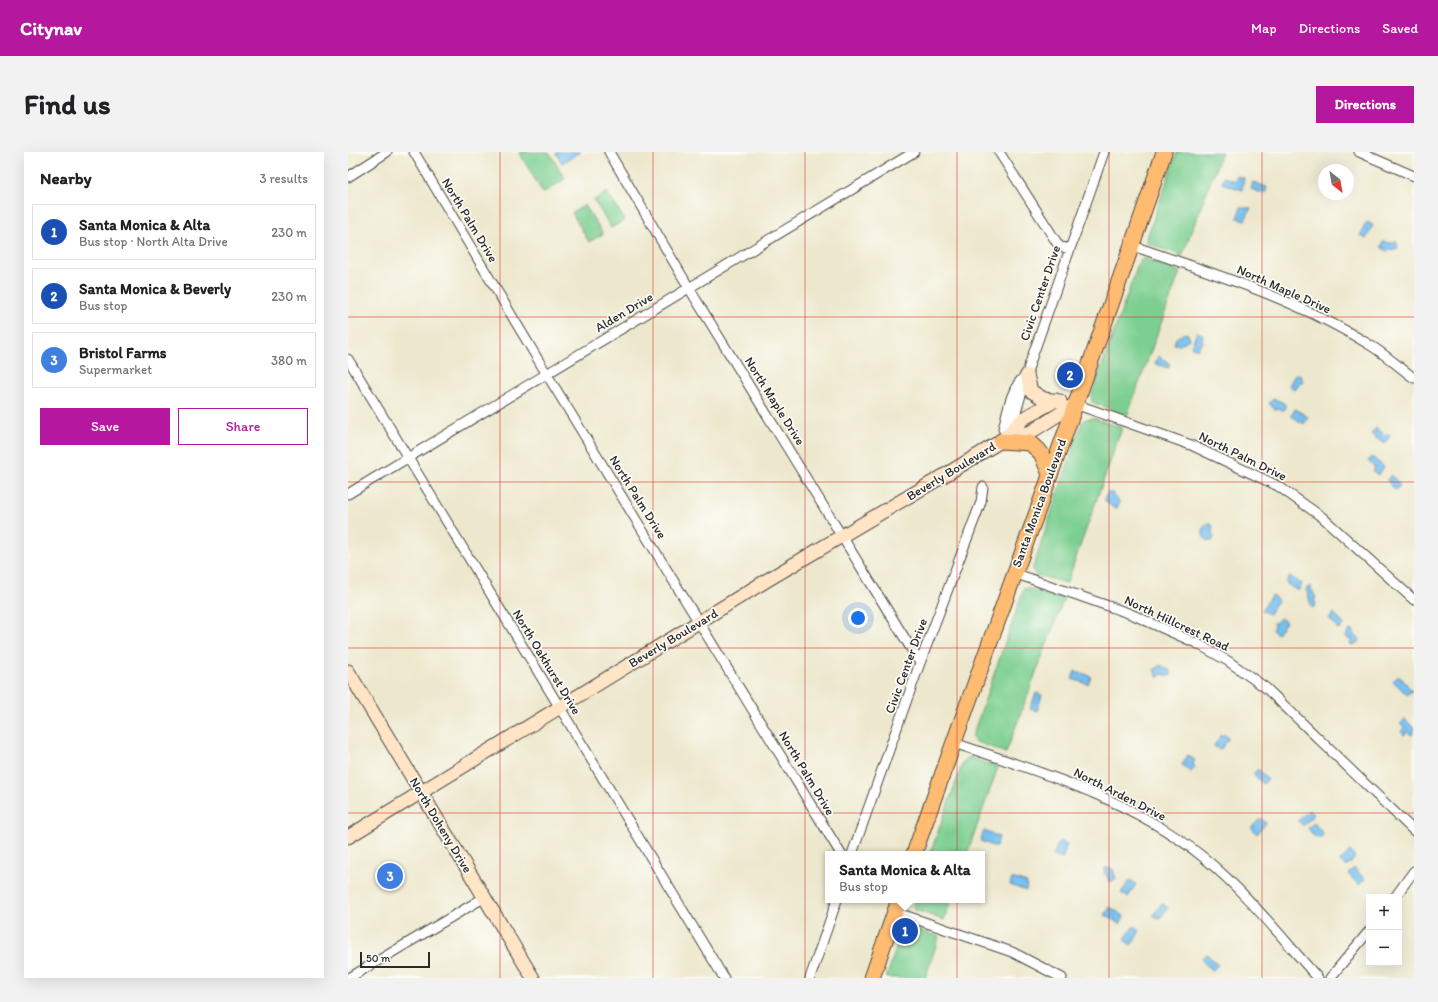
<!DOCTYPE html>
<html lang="en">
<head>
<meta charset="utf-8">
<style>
	body { margin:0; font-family:Itim,sans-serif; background:#f2f2f2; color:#202124 }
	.controls { position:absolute; right:12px; bottom:12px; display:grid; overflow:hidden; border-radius:0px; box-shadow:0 4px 16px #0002 }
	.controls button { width:36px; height:36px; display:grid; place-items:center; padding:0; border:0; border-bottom:1px solid #e0e0e0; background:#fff; color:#202124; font:20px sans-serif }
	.compass { position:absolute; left:970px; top:12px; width:36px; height:36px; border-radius:50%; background:#fff; box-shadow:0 4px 16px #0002; rotate:149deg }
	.scale { position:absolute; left:12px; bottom:10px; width:70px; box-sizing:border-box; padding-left:4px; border:2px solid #2b2b2b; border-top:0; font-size:11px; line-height:14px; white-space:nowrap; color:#2b2b2b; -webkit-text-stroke:3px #fdfcf7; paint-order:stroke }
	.you { position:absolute; left:510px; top:466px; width:14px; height:14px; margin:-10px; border:3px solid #fff; border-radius:50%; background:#1a73e8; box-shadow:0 0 0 6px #1a73e833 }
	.badge { display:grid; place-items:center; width:26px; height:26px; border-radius:50%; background:#b5179e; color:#fff; font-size:13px; font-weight:700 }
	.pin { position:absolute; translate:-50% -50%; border:2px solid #fff; box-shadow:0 1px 4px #0006 }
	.popup { position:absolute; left:477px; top:699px; width:160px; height:52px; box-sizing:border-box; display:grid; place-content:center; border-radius:0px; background:#fff; filter:drop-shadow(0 1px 3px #0005); font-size:13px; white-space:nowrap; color:#757577 }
	.popup b { font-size:15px; color:#202124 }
	.popup::after { content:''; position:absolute; left:50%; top:100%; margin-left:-8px; border:8px solid transparent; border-top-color:#fff }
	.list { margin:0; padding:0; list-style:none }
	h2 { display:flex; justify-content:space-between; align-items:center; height:52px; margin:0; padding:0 16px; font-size:17px }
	h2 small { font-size:13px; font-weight:400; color:#757577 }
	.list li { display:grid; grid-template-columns:26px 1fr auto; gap:12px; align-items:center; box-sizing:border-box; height:56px; margin:0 8px 8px; padding:0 8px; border:1px solid #e0e0e0; border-radius:0px }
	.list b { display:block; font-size:15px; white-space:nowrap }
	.list p { margin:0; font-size:13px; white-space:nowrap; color:#757577 }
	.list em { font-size:13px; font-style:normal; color:#757577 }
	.actions { display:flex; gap:8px; padding:12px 16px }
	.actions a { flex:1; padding:9px 0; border:1px solid #b5179e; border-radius:0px; text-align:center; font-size:14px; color:#b5179e }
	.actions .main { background:#b5179e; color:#fff }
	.map { position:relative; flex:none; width:1066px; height:826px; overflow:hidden; border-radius:0px }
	header { display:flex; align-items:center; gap:24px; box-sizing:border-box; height:56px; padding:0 20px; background:#b5179e; color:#fff }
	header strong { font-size:19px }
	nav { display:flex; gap:22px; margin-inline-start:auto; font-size:14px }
	.intro { display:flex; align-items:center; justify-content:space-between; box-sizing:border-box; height:96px; padding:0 24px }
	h1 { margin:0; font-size:28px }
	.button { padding:10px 18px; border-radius:0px; background:#b5179e; color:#fff; font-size:14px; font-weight:700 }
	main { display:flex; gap:24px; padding:0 24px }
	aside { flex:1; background:#fff; border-radius:0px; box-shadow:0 4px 16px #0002 }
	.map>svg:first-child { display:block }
</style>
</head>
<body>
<header>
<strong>Citynav</strong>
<nav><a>Map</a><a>Directions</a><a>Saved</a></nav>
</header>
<div class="intro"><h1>Find us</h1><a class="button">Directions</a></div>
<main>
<aside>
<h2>Nearby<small>3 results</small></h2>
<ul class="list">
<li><span class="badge" style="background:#1a4fb4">1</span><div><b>Santa Monica &amp; Alta</b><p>Bus stop · North Alta Drive</p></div><em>230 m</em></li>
<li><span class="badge" style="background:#1a4fb4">2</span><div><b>Santa Monica &amp; Beverly</b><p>Bus stop</p></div><em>230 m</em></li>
<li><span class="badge" style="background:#3f7fe0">3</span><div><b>Bristol Farms</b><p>Supermarket</p></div><em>380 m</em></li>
</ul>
<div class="actions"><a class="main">Save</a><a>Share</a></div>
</aside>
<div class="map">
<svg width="1066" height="826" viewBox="0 0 1066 826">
	<rect width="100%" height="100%" fill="#fdfcf7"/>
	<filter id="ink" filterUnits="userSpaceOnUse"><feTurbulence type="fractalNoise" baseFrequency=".025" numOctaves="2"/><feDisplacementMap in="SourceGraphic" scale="8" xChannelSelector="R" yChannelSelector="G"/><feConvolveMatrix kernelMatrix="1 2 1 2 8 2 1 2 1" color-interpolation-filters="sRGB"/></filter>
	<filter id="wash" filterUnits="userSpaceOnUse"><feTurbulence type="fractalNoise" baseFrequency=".012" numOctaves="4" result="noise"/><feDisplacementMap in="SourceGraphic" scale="16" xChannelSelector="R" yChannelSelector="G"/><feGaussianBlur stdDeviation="0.9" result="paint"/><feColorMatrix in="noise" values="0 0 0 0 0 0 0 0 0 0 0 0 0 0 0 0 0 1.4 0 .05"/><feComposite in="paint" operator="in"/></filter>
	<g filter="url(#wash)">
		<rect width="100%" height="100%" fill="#ede8cd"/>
		<path fill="#7dcf91" stroke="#547d5e" d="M171,0H201L217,27L195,41Z
			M829,0H874L834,104L799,91V85Z
			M259,40L277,68L263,76L246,48Z
			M237,53L255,82L241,90L224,61Z
			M795,106L832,120L779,264L744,250L743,244L791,110Z
			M745,266L774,276L719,431L688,423L685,419V415L734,270L738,267Z
			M679,436L716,446L658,601L626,589L624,585L674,442L676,437Z
			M621,605L650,615L619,702H582L615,610Z
			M566,748H603L596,768L567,758L565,755Z
			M559,774L591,785L577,826H538L554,779Z"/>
		<path fill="#77c0f0" stroke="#51768e" d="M209,0H233L214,11L208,1Z
			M889,24L896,26L894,38L874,31L876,25L887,29Z
			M905,30L919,35L917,42L903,37Z
			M893,55L903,56L897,68L889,66Z
			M1019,70L1025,73L1018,87L1012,83Z
			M1036,89L1041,91L1048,89L1050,96L1039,99L1033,95Z
			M849,180L855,182L854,188L856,190L852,192L850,197L843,195Z
			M837,181L840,182L841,187L832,193L826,192L828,186Z
			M810,204L821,211V216L807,212Z
			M947,222L952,223L955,229L946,237L941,234Z
			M927,247L936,251L938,256L936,258L926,257L921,251L924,248Z
			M947,257L960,265L956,272L943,264Z
			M1028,276L1037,283L1039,281L1042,284L1036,292L1023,282Z
			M1024,305L1036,315L1030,323L1025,319L1027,316L1020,309Z
			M1043,323L1051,331V335L1047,338L1039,328Z
			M760,341H764L772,351L769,356H765L757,349V344Z
			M859,372H863L865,375L864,379L866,386L864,389L858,388L855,384V376Z
			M941,425H943L954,432L951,438H948L938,431Z
			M962,434L968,446L966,447L968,453L964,456L958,437Z
			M924,443L930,448L921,462L914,458Z
			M986,461L996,473L991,478L981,466Z
			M932,466L938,470L929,482L924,478L926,474L925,471L929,470Z
			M1002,478L1005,479L1007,484L1012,487L1011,490L1005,493L1002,492L1004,487H1000L998,484Z
			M812,513L823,519V524L813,522L810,526L806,518Z
			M727,519L743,524L740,532L724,527Z
			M1051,523L1064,539L1059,543L1045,529Z
			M688,541L694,543L689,559L682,557Z
			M1057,567L1066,576V581L1063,583L1060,580L1056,583L1053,579L1056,576L1052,572Z
			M873,583H877L881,586L872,598L866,594Z
			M840,603L847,608L845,612L847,615L843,620L834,613Z
			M910,617L920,627L915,632L905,622Z
			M961,658L966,662L955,674L950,669Z
			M913,666L918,671L909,682L903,676Z
			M966,671L976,682L971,687L965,683L960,676Z
			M636,679L651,685L648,695L632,689Z
			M711,689L719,692L714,707L705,704Z
			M1002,699L1007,705L1004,710L997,714L992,709Z
			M758,715L765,717L768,727L762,730L756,719Z
			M1006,716L1017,727L1011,733L1000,722Z
			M664,726L679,731L678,739L662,733Z
			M782,728L788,732L780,745L773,741Z
			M814,751L820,756L812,766L805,764Z
			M762,755L776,764L772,772L757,763Z
			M785,775H788L792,779L783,793L776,788Z
			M859,802L870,813L864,819L853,807Z"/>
	</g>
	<g filter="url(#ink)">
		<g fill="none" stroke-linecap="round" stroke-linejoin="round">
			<defs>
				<path id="street" d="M66,0L198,221L493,702
					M261,0L347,146L572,511
					M651,0L711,94L721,97
					M1011,0L1066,24
					M0,25L39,0
					M785,94C867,122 952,148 1025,195C1039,204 1052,216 1066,226
					M0,207L376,826
					M727,252L843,293L930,334L974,365L1066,448
					M655,277C659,261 663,236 676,225
					M658,280L669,257L682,211L756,0
					M0,342L566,0
					M666,421L783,462L850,492L880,509L918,536L1066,679
					M606,591C692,620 783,647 855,705C898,740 933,785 970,826
					M504,702L572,511L633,350L635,335
					M1047,745L1066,719
					M547,760L664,800L714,826
					M1,826L137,745
					M462,826L489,748
					M982,826L1021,779"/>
				<path id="secondary" d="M679,223L683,239L696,247L712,249
					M654,288L676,266L708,248
					M0,519L185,826
					M0,685L421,427L602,320L653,289L683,280L727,252"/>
				<path id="primary" d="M653,289L682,291L693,301L702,322
					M566,702C649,468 736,235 816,0
					M524,826L551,748"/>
			</defs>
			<use href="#street" stroke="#484743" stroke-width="11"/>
			<use href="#secondary" stroke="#484743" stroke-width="15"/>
			<use href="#primary" stroke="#484743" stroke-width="17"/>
			<use href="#street" stroke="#fff" stroke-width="9"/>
			<use href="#secondary" stroke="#ffe4c6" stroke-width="13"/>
			<use href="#primary" stroke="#febb71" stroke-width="15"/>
		</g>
	</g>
	<path fill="none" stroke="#d62828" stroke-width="1" stroke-opacity="0.55" d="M152,0V826M305,0V826M457,0V826M609,0V826M761,0V826M914,0V826M0,165H1066M0,330H1066M0,496H1066M0,661H1066"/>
	<g text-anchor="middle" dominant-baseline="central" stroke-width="3.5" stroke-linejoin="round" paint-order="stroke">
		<g font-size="13" fill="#2b2b2b" stroke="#fdfcf7">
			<text transform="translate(122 68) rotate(59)">North Palm Drive</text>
			<text transform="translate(936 137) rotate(24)">North Maple Drive</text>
			<text transform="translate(692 141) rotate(-71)">Civic Center Drive</text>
			<text transform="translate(276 160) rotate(-31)">Alden Drive</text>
			<text transform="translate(427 249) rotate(58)">North Maple Drive</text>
			<text transform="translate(895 304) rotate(26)">North Palm Drive</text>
			<text transform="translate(603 319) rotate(-31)">Beverly Boulevard</text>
			<text transform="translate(290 345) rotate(58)">North Palm Drive</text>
			<text transform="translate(691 351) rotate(-70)">Santa Monica Boulevard</text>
			<text transform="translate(829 471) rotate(25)">North Hillcrest Road</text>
			<text transform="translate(325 486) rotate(-31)">Beverly Boulevard</text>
			<text transform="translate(199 510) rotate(59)">North Oakhurst Drive</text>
			<text transform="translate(558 514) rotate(-70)">Civic Center Drive</text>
			<text transform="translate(459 621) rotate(59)">North Palm Drive</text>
			<text transform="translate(772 642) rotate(27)">North Arden Drive</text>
			<text transform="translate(93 673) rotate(59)">North Doheny Drive</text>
		</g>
	</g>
</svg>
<div class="controls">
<button>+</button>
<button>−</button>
</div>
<svg class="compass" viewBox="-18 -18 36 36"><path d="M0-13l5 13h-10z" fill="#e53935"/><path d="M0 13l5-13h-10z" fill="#757577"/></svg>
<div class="scale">50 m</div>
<div class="you"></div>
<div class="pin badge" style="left:557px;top:779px;background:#1a4fb4">1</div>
<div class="popup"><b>Santa Monica &amp; Alta</b>Bus stop</div>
<div class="pin badge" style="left:722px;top:223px;background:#1a4fb4">2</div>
<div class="pin badge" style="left:42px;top:724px;background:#3f7fe0">3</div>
</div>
</main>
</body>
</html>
